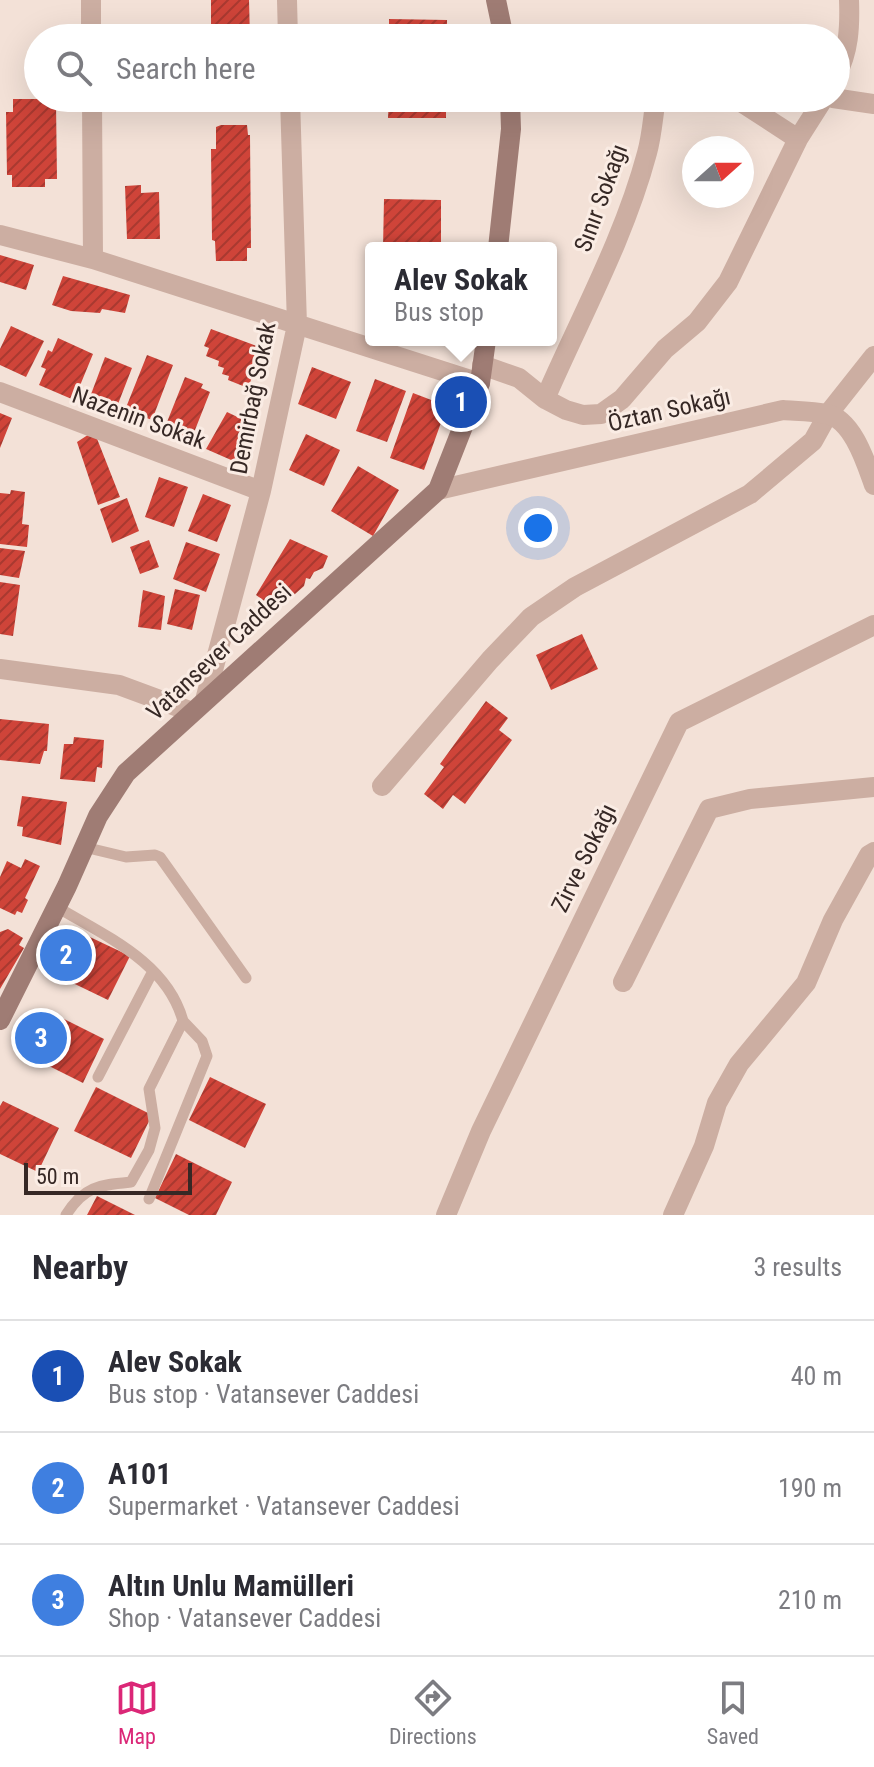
<!DOCTYPE html>
<html lang="en">
<head>
<meta charset="utf-8">
<style>
	body { margin:0; font-family:"Roboto Condensed",sans-serif; background:#f2f2f3; color:#2b2b33 }
	.compass { position:absolute; left:682px; top:136px; width:72px; height:72px; border-radius:50%; background:#fff; box-shadow:0 8px 32px #0002; rotate:69deg }
	.scale { position:absolute; left:24px; bottom:20px; width:168px; box-sizing:border-box; padding-left:8px; border:4px solid #362825; border-top:0; font-size:22px; line-height:28px; white-space:nowrap; color:#362825; -webkit-text-stroke:6px #faece4; paint-order:stroke }
	.you { position:absolute; left:538px; top:528px; width:28px; height:28px; margin:-20px; border:6px solid #fff; border-radius:50%; background:#1a73e8; box-shadow:0 0 0 12px #1a73e833 }
	.badge { display:grid; place-items:center; width:52px; height:52px; border-radius:50%; background:#db2777; color:#fff; font-size:26px; font-weight:700 }
	.pin { position:absolute; translate:-50% -50%; border:4px solid #fff; box-shadow:0 2px 8px #0006 }
	.popup { position:absolute; left:365px; top:242px; width:192px; height:104px; box-sizing:border-box; display:grid; place-content:center; border-radius:8px; background:#fff; filter:drop-shadow(0 2px 6px #0005); font-size:26px; white-space:nowrap; color:#7c7c81 }
	.popup b { font-size:30px; color:#2b2b33 }
	.popup::after { content:''; position:absolute; left:50%; top:100%; margin-left:-16px; border:16px solid transparent; border-top-color:#fff }
	.list { margin:0; padding:0; list-style:none }
	h2 { display:flex; justify-content:space-between; align-items:center; height:104px; margin:0; padding:0 32px; font-size:34px }
	h2 small { font-size:26px; font-weight:400; color:#7c7c81 }
	.list li { display:grid; grid-template-columns:52px 1fr auto; gap:24px; align-items:center; box-sizing:border-box; height:112px; padding:0 32px; border-top:2px solid #e1e1e2 }
	.list b { display:block; font-size:30px; white-space:nowrap }
	.list p { margin:0; font-size:26px; white-space:nowrap; color:#7c7c81 }
	.list em { font-size:26px; font-style:normal; color:#7c7c81 }
	.icon { flex:none; width:44px; height:44px; fill:none; stroke:currentColor; stroke-width:2; stroke-linecap:round; stroke-linejoin:round }
	.map { position:relative; flex:none; width:874px; height:1215px; overflow:hidden }
	.search { position:absolute; background:#fff; box-shadow:0 8px 32px #0002; left:24px; right:24px; top:24px; height:88px; display:flex; align-items:center; gap:20px; box-sizing:border-box; padding:0 28px; border-radius:44px; color:#7c7c81; font-size:30px }
	.sheet { height:440px; background:#fff }
	nav { display:flex; justify-content:space-around; align-items:center; box-sizing:border-box; height:112px; border-top:2px solid #e1e1e2; background:#fff; font-size:22px; color:#7c7c81 }
	nav a { display:grid; justify-items:center; gap:4px }
	nav .on { color:#db2777 }
	.map>svg:first-child { display:block }
</style>
</head>
<body>
<div class="map">
<svg width="874" height="1215" viewBox="0 0 874 1215">
	<defs>
		<pattern id="building-hatch" width="6" height="6" patternUnits="userSpaceOnUse" patternTransform="scale(2)"><rect width="6" height="6" fill="#cf4439"/><path d="M-1 1l2-2M0 6l6-6M5 7l2-2" fill="none" stroke="#a93930"/></pattern>
	</defs>
	<rect width="100%" height="100%" fill="#f3e1d7"/>
	<path fill="url(#building-hatch)" d="M211,0H249L250,38H211Z
		M389,19L447,20V38H389Z
		M389,98H446V118H388Z
		M13,99H48V103H56L57,179H45V187H12V175H7L6,112H13Z
		M221,125H247L248,135H250L251,248H247V261H216L215,241L212,240L211,149H216V127Z
		M141,185V193L159,192L160,239H127L125,186Z
		M384,199L441,200V248H383Z
		M0,255L34,265L26,290L0,282Z
		M63,276L130,295L125,313L102,309L100,313L71,311L52,305Z
		M11,326L44,341L26,377L0,365V349Z
		M211,329L257,346L251,368L255,369L248,388L228,380L229,376L222,374L224,368L218,366L219,361L206,356L209,348L204,346Z
		M58,338L93,354L74,400L39,385L46,369L41,367L48,350L52,352Z
		M147,355L173,365L152,420L125,410Z
		M105,357L132,368L118,404L114,403L111,409L95,403L97,400L90,397Z
		M312,367L351,382L336,419L298,404Z
		M185,377L203,384L201,388L210,392L193,435L189,433L186,441L163,432Z
		M375,379L406,391L387,442L356,431Z
		M413,393L447,406L424,470L390,458Z
		M227,412L250,423L244,436L246,438L243,445L246,446L238,463L206,449Z
		M0,413L12,418L0,448Z
		M94,431L120,497L98,505L77,442Z
		M306,434L340,450L324,486L289,470Z
		M358,466L399,490L373,536L331,511Z
		M159,477L188,487L174,527L145,517Z
		M11,490L25,492L22,524L29,525L27,547L0,544V493L10,494Z
		M203,494L231,505L217,542L188,531Z
		M127,498L139,531L112,543L100,509Z
		M290,539L328,556L323,568L314,572L310,579L306,578L304,586L277,610L256,595Z
		M149,540L159,567L140,574L130,547Z
		M186,542L220,554L206,592L173,579Z
		M0,548L25,551L19,578L0,575Z
		M0,582L20,585L13,636L0,634Z
		M175,589L200,595L192,630L167,624Z
		M143,590L165,596L161,630L138,627Z
		M582,634L598,669L551,690L536,655Z
		M486,701L508,718L499,730L512,740L465,804L453,795L443,809L424,794L444,767L440,764Z
		M0,719L49,724L47,751H44L40,764L0,760Z
		M74,737L104,740L102,768L97,767L95,782L60,779L64,744H73Z
		M22,796L67,802L61,845L22,836L23,827L17,826Z
		M25,859L40,866L25,898L28,900L22,913L17,911L15,915L0,908V877L7,861L21,868Z
		M8,929L23,938L19,945L24,948L0,989V932Z
		M73,929L130,956L108,1000L52,973Z
		M48,1011L104,1039L83,1083L27,1055Z
		M210,1077L266,1104L245,1148L189,1120Z
		M96,1087L152,1115L131,1158L74,1131Z
		M3,1101L59,1128L38,1172L0,1154V1106Z
		M176,1154L232,1182L216,1215H189L155,1198Z
		M97,1196L135,1215H87Z"/>
	<g fill="none" stroke-linecap="round" stroke-linejoin="round">
		<path stroke="#ccaea2" stroke-width="11" d="M84,847L126,857L155,855L160,857L246,978
			M57,907C105,936 167,962 183,1021L149,1089L155,1128L149,1150L131,1182C100,1185 84,1186 66,1215
			M98,1077L153,971
			M149,1199L207,1056L202,1041L183,1021"/>
		<path stroke="#ccaea2" stroke-width="20" d="M91,0V38
			M287,0L288,38
			M836,76C849,51 850,27 849,0
			M92,98L93,259
			M735,98L798,139
			M833,98L874,104
			M0,235L93,259L480,383
			M482,365L519,378L545,399L566,410L583,415L601,414L622,399L665,349L697,322L728,282L798,139L824,98
			M0,392L261,491
			M545,399C580,318 624,239 647,153C652,135 653,116 656,98
			M205,700L261,491L297,325L290,98
			M382,786L490,660L531,617L575,587L750,494L813,441L828,414L874,356
			M623,982L709,809L750,799L874,787
			M446,1215L481,1131L679,722L874,625
			M673,1215L704,1146L717,1103L739,1064L806,983L833,920L869,855L874,852"/>
		<path stroke="#ccaea2" stroke-width="20" d="M438,490L783,410C797,411 813,411 827,414C853,420 866,463 874,485
			M0,669L119,685L192,712"/>
		<path stroke="#9f7c74" stroke-width="20" d="M496,0L504,38
			M498,248L511,129L510,98
			M0,1020L67,886L98,816L126,773L438,490L480,383L486,340"/>
	</g>
	<g text-anchor="middle" dominant-baseline="central" stroke-width="6" stroke-linejoin="round" paint-order="stroke">
		<g font-size="24" fill="#362825" stroke="#faece4">
			<text transform="translate(601 198) rotate(-70)">Sınır Sokağı</text>
			<text transform="translate(253 398) rotate(-79)">Demirbağ Sokak</text>
			<text transform="translate(669 410) rotate(-13)">Öztan Sokağı</text>
			<text transform="translate(139 418) rotate(20)">Nazenin Sokak</text>
			<text transform="translate(219 652) rotate(-43)">Vatansever Caddesi</text>
			<text transform="translate(584 858) rotate(-64)">Zirve Sokağı</text>
		</g>
	</g>
</svg>
<svg class="compass" viewBox="-18 -18 36 36"><path d="M0-13l5 13h-10z" fill="#e53935"/><path d="M0 13l5-13h-10z" fill="#7c7c81"/></svg>
<div class="scale">50 m</div>
<div class="you"></div>
<div class="pin badge" style="left:461px;top:402px;background:#1a4fb4">1</div>
<div class="popup"><b>Alev Sokak</b>Bus stop</div>
<div class="pin badge" style="left:66px;top:955px;background:#3f7fe0">2</div>
<div class="pin badge" style="left:41px;top:1038px;background:#3f7fe0">3</div>
<div class="search"><svg class="icon" aria-label="search" viewBox="0 0 24 24"><circle cx="10" cy="10" r="6"/><path d="M15 15l6 6"/></svg>Search here</div>
</div>
<section class="sheet">
<h2>Nearby<small>3 results</small></h2>
<ul class="list">
<li><span class="badge" style="background:#1a4fb4">1</span><div><b>Alev Sokak</b><p>Bus stop · Vatansever Caddesi</p></div><em>40 m</em></li>
<li><span class="badge" style="background:#3f7fe0">2</span><div><b>A101</b><p>Supermarket · Vatansever Caddesi</p></div><em>190 m</em></li>
<li><span class="badge" style="background:#3f7fe0">3</span><div><b>Altın Unlu Mamülleri</b><p>Shop · Vatansever Caddesi</p></div><em>210 m</em></li>
</ul>
</section>
<nav>
<a class="on"><svg class="icon" aria-label="map" viewBox="0 0 24 24"><path d="M3 6l6-2 6 2 6-2v14l-6 2-6-2-6 2zM9 4v14M15 6v14"/></svg>Map</a>
<a><svg class="icon" aria-label="directions" viewBox="0 0 24 24"><path d="M12 3l9 9-9 9-9-9zM9 14v-3h6M13 9l2 2-2 2"/></svg>Directions</a>
<a><svg class="icon" aria-label="saved" viewBox="0 0 24 24"><path d="M7 4h10v16l-5-4-5 4z"/></svg>Saved</a>
</nav>
</body>
</html>
